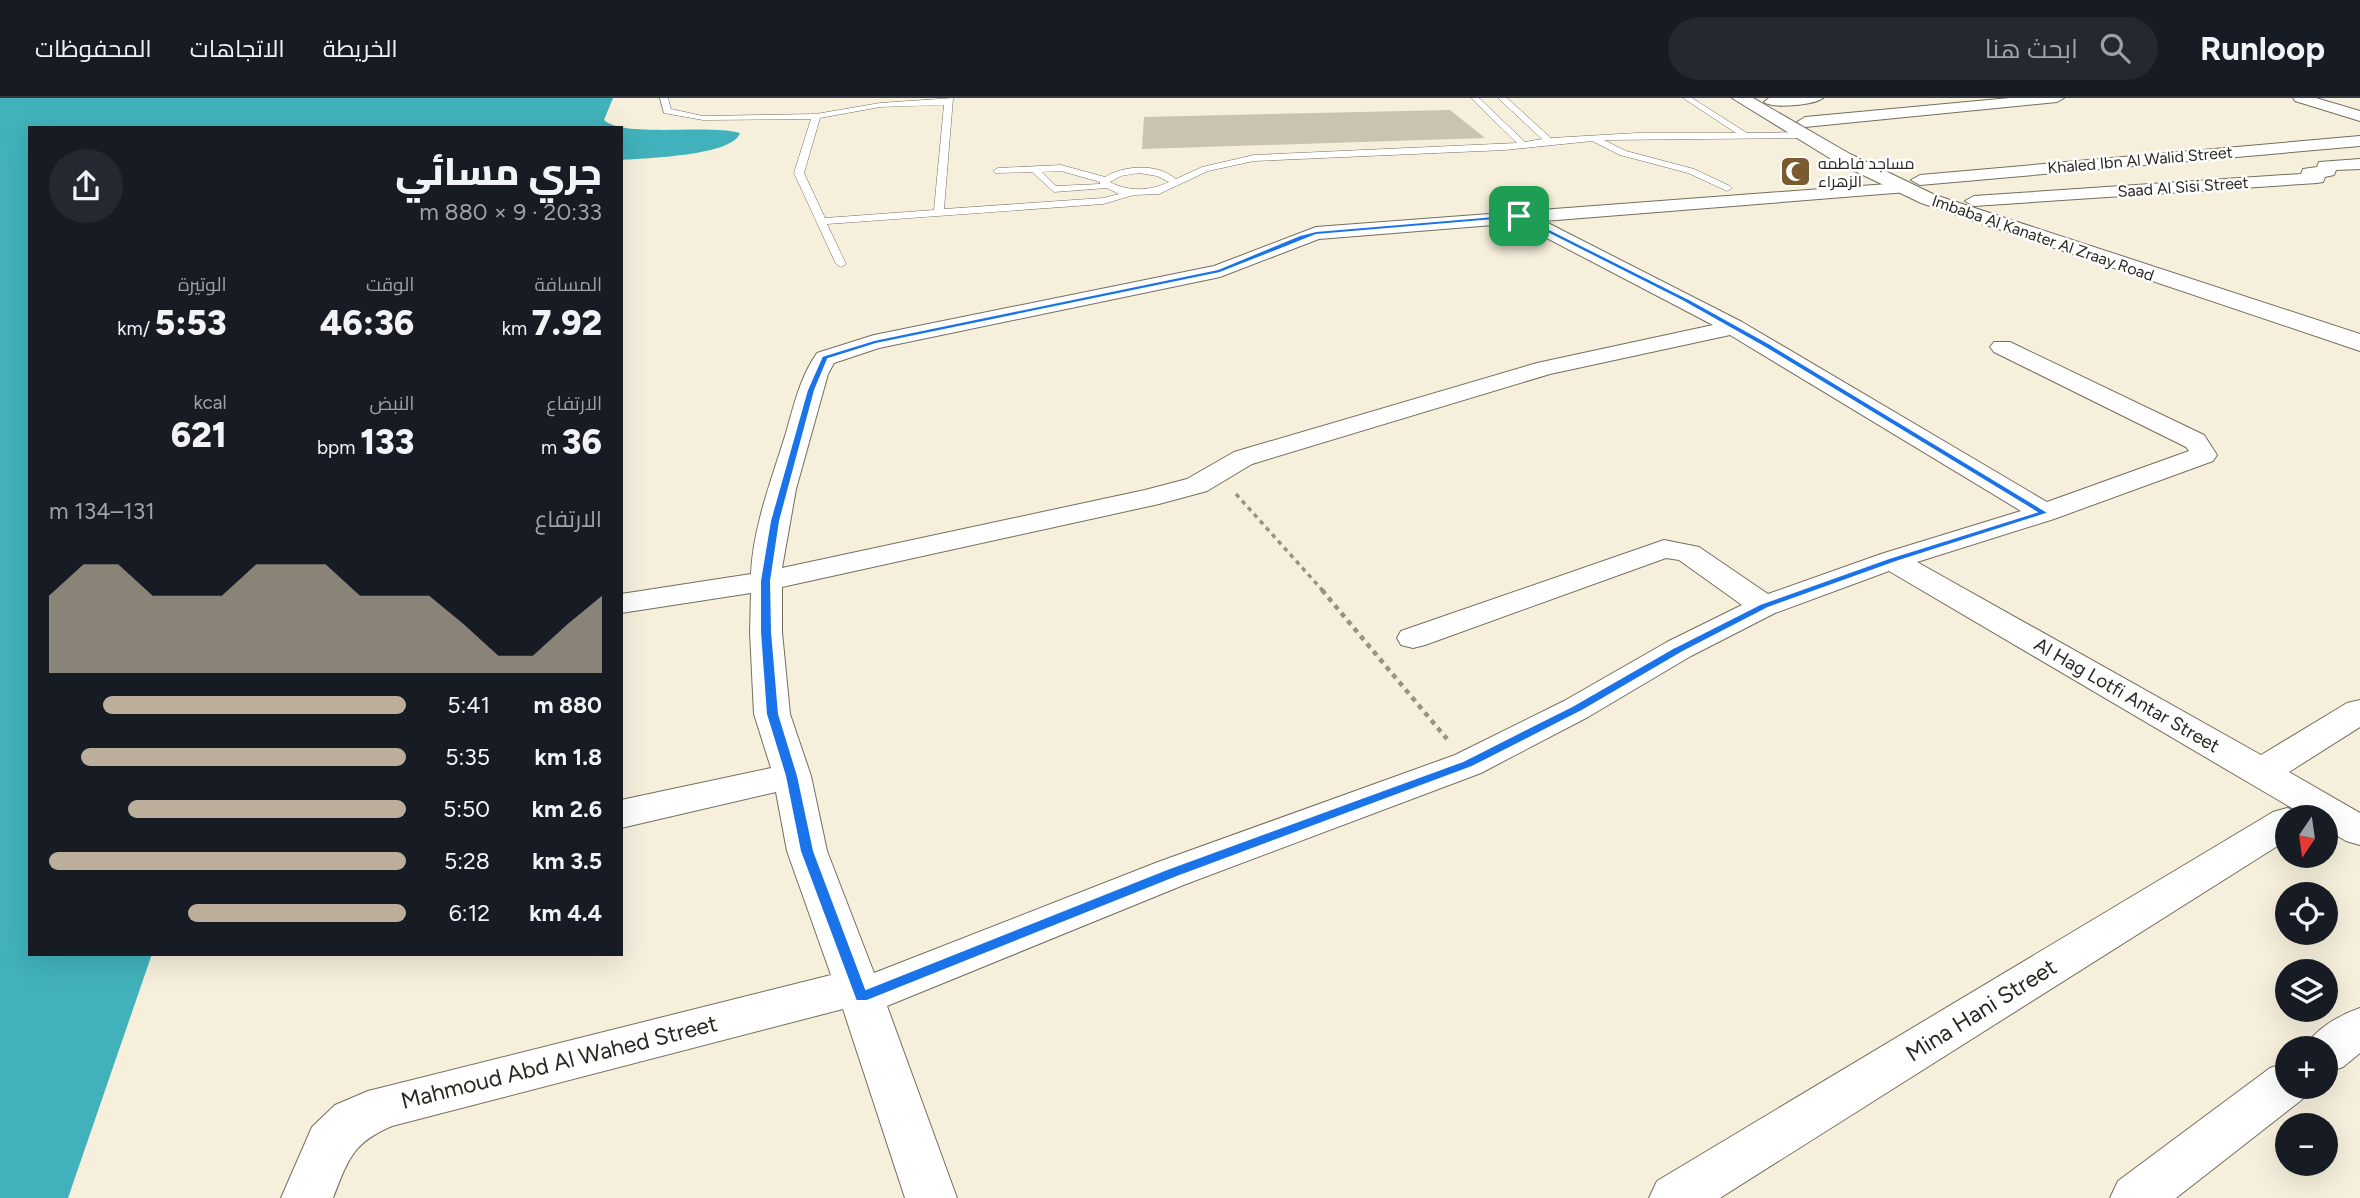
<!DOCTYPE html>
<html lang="ar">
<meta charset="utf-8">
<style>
body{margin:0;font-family:Figtree,Cairo,sans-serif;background:#242831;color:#f1f3f6;direction:rtl;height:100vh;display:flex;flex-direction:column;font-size:26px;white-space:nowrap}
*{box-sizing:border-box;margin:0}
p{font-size:23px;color:#9ea1a6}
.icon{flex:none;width:38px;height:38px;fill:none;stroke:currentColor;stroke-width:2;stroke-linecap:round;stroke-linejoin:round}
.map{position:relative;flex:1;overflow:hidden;direction:ltr}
.sheet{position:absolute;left:28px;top:28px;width:595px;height:830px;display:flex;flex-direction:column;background:#171b24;border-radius:0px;box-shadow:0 7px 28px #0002;direction:rtl}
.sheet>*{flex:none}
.needle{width:46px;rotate:193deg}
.fabs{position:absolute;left:2275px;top:707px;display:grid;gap:14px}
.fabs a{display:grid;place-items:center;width:63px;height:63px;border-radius:50%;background:#171b24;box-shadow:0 7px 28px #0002;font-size:35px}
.pin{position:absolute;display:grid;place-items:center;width:60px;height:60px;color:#fff;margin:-30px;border-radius:14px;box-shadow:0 4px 10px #0006}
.round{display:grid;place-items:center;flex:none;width:74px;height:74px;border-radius:37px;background:#242831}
.overview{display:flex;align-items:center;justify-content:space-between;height:119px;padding:0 21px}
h1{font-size:38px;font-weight:800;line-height:52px}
.metrics{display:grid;grid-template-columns:repeat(3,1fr);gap:10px;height:119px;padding:7px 21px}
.metrics div{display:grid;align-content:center}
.metrics b{font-size:35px;font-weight:800}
.metrics small{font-size:19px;font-weight:400}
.metrics p{font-size:19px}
.chart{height:196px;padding:14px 21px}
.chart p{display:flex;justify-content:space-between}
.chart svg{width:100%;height:126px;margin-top:7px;fill:#bbaf9c;opacity:.7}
ul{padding:0 21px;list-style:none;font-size:23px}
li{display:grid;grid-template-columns:112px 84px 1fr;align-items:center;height:52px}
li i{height:18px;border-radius:9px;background:#bbaf9c}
header{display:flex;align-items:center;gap:42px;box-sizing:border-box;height:98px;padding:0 35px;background:#171b24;border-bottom:2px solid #363941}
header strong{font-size:33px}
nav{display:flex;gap:38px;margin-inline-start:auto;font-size:24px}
.search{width:490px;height:63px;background:#242831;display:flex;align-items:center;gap:18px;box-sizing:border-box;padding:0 24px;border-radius:38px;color:#9ea1a6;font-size:26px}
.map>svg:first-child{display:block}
.water{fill:#41b2bb}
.building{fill:#cac3b1}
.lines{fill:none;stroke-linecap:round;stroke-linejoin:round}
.lane-casing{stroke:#746e5d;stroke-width:1}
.street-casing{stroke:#746e5d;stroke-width:2}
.primary-casing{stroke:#746e5d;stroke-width:2}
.path-far1{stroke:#979285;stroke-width:3.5;stroke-dasharray:4.5 4.5;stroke-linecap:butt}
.path{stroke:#979285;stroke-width:4.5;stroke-dasharray:5 5;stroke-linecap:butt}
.lane{fill:#fff;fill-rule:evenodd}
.street{fill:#fff;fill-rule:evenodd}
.primary{fill:#fff;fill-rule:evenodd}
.route{fill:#1a73e8;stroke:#fff;stroke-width:2;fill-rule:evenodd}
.labels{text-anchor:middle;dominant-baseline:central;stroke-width:5;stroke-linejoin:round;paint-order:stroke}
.far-street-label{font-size:16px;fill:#2b2821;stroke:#fff}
.far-poi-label{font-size:16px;fill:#2b2821;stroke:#fff;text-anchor:start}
.street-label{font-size:19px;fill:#2b2821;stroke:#fff}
.near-street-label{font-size:23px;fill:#2b2821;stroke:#fff}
</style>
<header>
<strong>Runloop</strong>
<div class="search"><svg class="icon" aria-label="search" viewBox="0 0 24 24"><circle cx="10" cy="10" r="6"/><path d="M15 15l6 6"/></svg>ابحث هنا</div>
<nav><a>الخريطة</a><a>الاتجاهات</a><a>المحفوظات</a></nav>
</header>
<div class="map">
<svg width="2360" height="1100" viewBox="0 0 2360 1100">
<rect width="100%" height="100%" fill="#f6efdc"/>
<path class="water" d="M 0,0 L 613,0 L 604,22 C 624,40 707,26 740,35 C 733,58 645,60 621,62 L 621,30 L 30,30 L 30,856 L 152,856 L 68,1100 L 0,1100 Z"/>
<polygon class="building" points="1450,12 1485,40 1142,51 1144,19"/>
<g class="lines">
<defs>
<path id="lane" d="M 660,0 L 668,0 L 671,11 L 703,18 L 816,16 L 880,5 L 953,0 L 944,111 L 1103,100 L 1119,96 L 1107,90 L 1054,94 L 1032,74 L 995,75 L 993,73 L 998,70 L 1061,67 L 1105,79 C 1125,67 1157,65 1176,81 L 1202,69 L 1254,57 L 1517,45 L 1471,0 L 1479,0 L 1525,44 L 1542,41 L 1498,0 L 1507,0 L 1551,40 L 1637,35 L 1736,35 L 1683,0 L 1692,0 L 1747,35 L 1803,34 L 1807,37 L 1803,40 L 1604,42 L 1626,53 L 1694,71 L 1730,88 L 1732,90 L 1727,93 L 1688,75 L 1620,57 L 1592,43 L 1505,52 L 1254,63 L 1208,73 L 1159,96 L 1134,97 L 1103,106 L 827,126 L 846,166 L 841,169 L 836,166 L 794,75 L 811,21 L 703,22 L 664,15 ZM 944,7 L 934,112 L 825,120 L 804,75 L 820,20 L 880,9 ZM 1061,73 L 1100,84 L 1100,86 L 1056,88 L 1042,74 ZM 1139,75 L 1157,78 L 1169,84 C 1150,93 1129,94 1110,84 L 1121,78 Z"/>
<g id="street">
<path d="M 1823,0 C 1815,7 1772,11 1764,4 L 1769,0 Z"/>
<polygon points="2010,0 2064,0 2057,4 1805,29 1797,24 1805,19"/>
<polygon points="2293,0 2316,0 2360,13 2360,23 2295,3"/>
<polygon points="2360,38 2360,48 1920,87 1911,82 1920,77"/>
<polygon points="2360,61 2360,71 2336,72 2334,77 2325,79 2323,84 2317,85 1974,108 1965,103 1974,98 2301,76 2303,71 2317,69 2319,64"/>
<path d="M 1901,85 L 1910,90 L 1907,94 L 1544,123 L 1742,224 L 2047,404 L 2189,353 L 2186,349 L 1994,254 L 1990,249 L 1994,244 L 2010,244 L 2204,337 L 2217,357 L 2213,363 L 2054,421 L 1917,464 L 2261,657 L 2347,605 L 2360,602 L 2360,629 L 2289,674 L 2360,715 L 2360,747 L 2346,743 L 2326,731 L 2326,719 L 2307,719 L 2302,716 L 2304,719 L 2287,719 L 2287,742 L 1720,1100 L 1649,1100 L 1657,1083 L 2273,714 L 2287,710 L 2297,713 L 1889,473 L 1775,515 L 1691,558 L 1588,619 L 1481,675 L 1186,786 L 887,908 L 957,1100 L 905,1100 L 843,911 L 392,1028 C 352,1045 348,1062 333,1100 L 281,1100 L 312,1029 L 335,1007 L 368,993 L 831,877 L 787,753 L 776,694 L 621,730 L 621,702 L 771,670 L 754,616 L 750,534 L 751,495 L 621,515 L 621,496 L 751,476 C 753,429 772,380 786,335 C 794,307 800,279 817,255 L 874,237 L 1214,168 L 1316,129 ZM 1518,125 L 1713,227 L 1537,265 L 1234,354 L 1187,381 L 1145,392 L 782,470 L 796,391 L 828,276 L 834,265 L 879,250 L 1220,179 L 1319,141 ZM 1730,237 L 2021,413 L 1881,456 L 1768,496 L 1699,449 L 1664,442 L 1401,533 L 1397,540 L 1401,547 L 1413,550 L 1425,547 L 1666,460 L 1679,462 L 1742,507 L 1667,544 L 1564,603 L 1455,657 L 1158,764 L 874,875 L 827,753 L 811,678 L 790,616 L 782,534 L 782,489 L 1159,406 L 1207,393 L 1252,366 L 1550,276 Z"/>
<path d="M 2360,910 L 2360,955 L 2343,969 L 2326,975 L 2326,950 L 2305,950 C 2314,931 2340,917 2360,910 Z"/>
<polygon points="2287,964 2287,989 2309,989 2304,1000 2176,1100 2110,1100 2118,1083 2270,970"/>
</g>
<polygon id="primary" points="1732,0 1753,0 1850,56 1935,97 2360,236 2360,253 1921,105 1836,64"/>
</defs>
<use href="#lane" class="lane-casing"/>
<use href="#street" class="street-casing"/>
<use href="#primary" class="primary-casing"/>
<polyline class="path-far1" points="1236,396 1324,494"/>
<polyline class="path" points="1322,492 1447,641"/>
<use href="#lane" class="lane"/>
<use href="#street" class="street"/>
<use href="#primary" class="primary"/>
</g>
<path class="route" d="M 1519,116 L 1687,200 L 1770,246 L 2049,415 L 1896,464 L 1768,510 L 1683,554 L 1580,614 L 1472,669 L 1177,779 L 867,903 L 856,903 L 800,753 L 785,678 L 766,616 L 760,534 L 760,483 L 770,423 L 807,292 L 822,258 L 874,242 L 1218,171 L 1300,137 L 1316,133 ZM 1518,120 L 1682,203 L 1764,249 L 2036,414 L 1889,460 L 1760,506 L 1675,549 L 1572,608 L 1463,663 L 1167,771 L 866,891 L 814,753 L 798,678 L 779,616 L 772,534 L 771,483 L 780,423 L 815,292 L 828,261 L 876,246 L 1220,175 L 1316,137 Z"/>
<defs>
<symbol id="mosque-square" viewBox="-11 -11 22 22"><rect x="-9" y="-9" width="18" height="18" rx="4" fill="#795b2f" stroke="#fff"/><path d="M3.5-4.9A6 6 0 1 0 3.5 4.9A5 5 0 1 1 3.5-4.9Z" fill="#fff"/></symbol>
</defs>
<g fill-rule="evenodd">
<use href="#mosque-square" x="1778" y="56" width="35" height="35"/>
</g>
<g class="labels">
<g class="far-street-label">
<text transform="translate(2140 62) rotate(-5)">Khaled Ibn Al Walid Street</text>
<text transform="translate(2183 89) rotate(-4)">Saad Al Sisi Street</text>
<text transform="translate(2043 140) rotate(19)">Imbaba Al Kanater Al Zraay Road</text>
</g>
<g class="far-poi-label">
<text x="1818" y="65">مساجد فاطمه<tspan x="1818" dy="18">الزهراء</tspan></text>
</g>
<g class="street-label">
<text transform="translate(2127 597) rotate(30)">Al Hag Lotfi Antar Street</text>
</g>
<g class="near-street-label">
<text transform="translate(1981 912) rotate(-32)">Mina Hani Street</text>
<text transform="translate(559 964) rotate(-14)">Mahmoud Abd Al Wahed Street</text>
</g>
</g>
</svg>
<div class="fabs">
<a><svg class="needle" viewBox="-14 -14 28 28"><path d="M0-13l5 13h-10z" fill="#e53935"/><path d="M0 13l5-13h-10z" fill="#9ea1a6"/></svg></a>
<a><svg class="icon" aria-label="locate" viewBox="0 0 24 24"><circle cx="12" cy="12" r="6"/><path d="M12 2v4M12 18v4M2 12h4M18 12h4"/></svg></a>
<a><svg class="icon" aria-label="layers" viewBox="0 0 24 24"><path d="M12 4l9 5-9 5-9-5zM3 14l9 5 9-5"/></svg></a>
<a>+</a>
<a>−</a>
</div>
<div class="pin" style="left:1519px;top:118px;background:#1e9e55"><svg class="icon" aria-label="arrive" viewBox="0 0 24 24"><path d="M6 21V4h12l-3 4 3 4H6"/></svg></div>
<section class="sheet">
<div class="overview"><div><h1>جري مسائي</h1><p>20:33 · 9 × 880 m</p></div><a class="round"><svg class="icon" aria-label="share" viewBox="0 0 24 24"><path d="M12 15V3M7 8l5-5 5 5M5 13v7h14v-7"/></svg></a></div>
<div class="metrics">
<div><p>المسافة</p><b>7.92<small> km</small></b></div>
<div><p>الوقت</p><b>46:36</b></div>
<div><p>الوتيرة</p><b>5:53<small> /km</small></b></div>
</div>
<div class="metrics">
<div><p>الارتفاع</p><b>36<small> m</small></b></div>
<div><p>النبض</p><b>133<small> bpm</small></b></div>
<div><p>kcal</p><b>621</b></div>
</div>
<div class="chart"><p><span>الارتفاع</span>131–134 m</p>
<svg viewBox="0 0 160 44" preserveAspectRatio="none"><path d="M0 44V17L10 6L20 6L30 17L40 17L50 17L60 6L70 6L80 6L90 17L100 17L110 17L120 27L130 38L140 38L150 27L160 17V44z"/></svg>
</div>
<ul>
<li><b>880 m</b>5:41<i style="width:85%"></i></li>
<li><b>1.8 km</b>5:35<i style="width:91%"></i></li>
<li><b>2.6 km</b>5:50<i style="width:78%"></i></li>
<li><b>3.5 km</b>5:28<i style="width:100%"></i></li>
<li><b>4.4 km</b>6:12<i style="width:61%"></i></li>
</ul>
</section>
</div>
